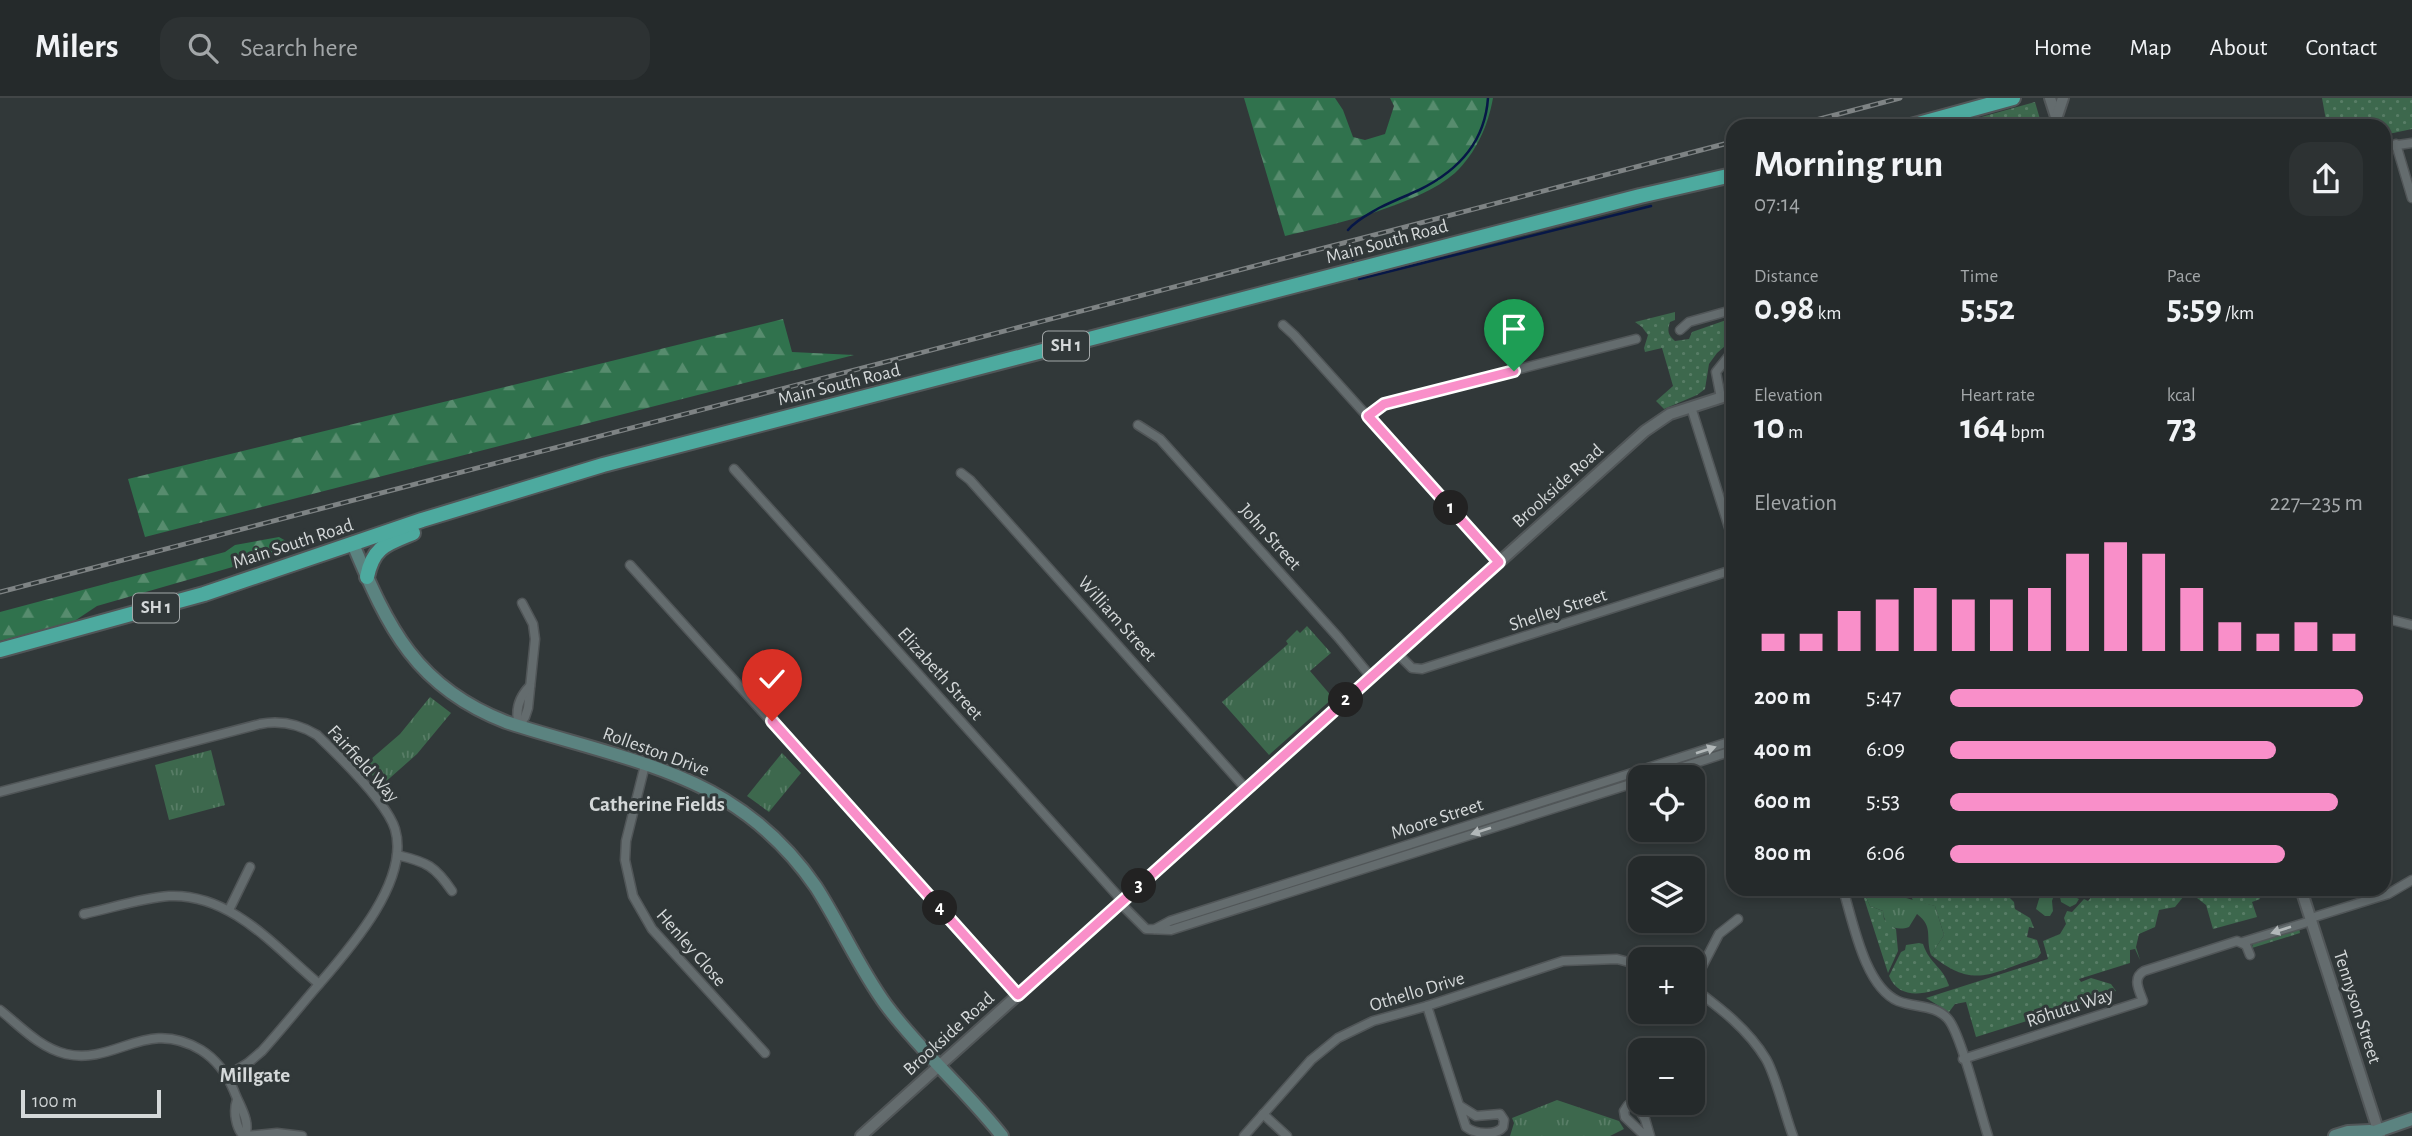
<!DOCTYPE html>
<meta charset="utf-8">
<style>
body{margin:0;font-family:"Alegreya Sans",sans-serif;background:#2d3233;color:#f1f3f6;height:100vh;display:flex;flex-direction:column;font-size:26px;white-space:nowrap}
*{box-sizing:border-box;margin:0}
p{font-size:23px;color:#a3a7a9}
.icon{flex:none;width:38px;height:38px;fill:none;stroke:currentColor;stroke-width:2;stroke-linecap:round;stroke-linejoin:round}
.map{position:relative;flex:1;overflow:hidden}
.panel{position:absolute;left:1726px;top:21px;width:665px;height:777px;display:flex;flex-direction:column;background:#252a2b;border-radius:21px;box-shadow:0 4px 10px #0003,0 0 0 2px #424647}
.panel>*{flex:none}
.buttons{position:absolute;left:1628px;top:667px;display:grid;gap:14px}
.buttons a{display:grid;place-items:center;width:77px;height:77px;border-radius:14px;background:#252a2b;box-shadow:0 4px 10px #0003,0 0 0 2px #424647;font-size:35px}
.scale{position:absolute;left:21px;bottom:18px;width:140px;box-sizing:border-box;padding-left:7px;border:4px solid #d4d8d9;border-top:0;font-size:19px;line-height:24px;white-space:nowrap;color:#d4d8d9;-webkit-text-stroke:5px #313839;paint-order:stroke}
.pin{position:absolute;display:grid;place-items:center;width:60px;height:60px;color:#fff;margin:-72px -30px;border-radius:50% 50% 50% 0;rotate:-45deg;box-shadow:0 0 7px #0007}
.pin .icon{rotate:45deg}
.km{position:absolute;width:35px;height:35px;margin:-18px;border-radius:50%;background:#222;color:#fff;font-size:19px;line-height:35px;text-align:center}
.round{display:grid;place-items:center;flex:none;width:74px;height:74px;border-radius:21px;background:#2d3233}
.headline{display:flex;align-items:center;justify-content:space-between;height:119px;padding:0 28px}
h1{font-size:38px;font-weight:600;line-height:52px}
.figures{display:grid;grid-template-columns:repeat(3,1fr);gap:10px;height:119px;padding:7px 28px}
.figures div{display:grid;align-content:center}
.figures b{font-size:35px;font-weight:600}
.figures small{font-size:19px;font-weight:400}
.figures p{font-size:19px}
.chart{height:196px;padding:14px 28px}
.chart p{display:flex;justify-content:space-between}
.chart svg{width:100%;height:126px;margin-top:7px;stroke:#f98fc9;stroke-width:6}
ul{padding:0 28px;list-style:none;font-size:23px}
li{display:grid;grid-template-columns:112px 84px 1fr;align-items:center;height:52px}
li i{height:18px;border-radius:9px;background:#f98fc9}
header{display:flex;align-items:center;gap:42px;box-sizing:border-box;height:98px;padding:0 35px;background:#252a2b;border-bottom:2px solid #424647}
header strong{font-size:33px}
nav{display:flex;gap:38px;margin-inline-start:auto;font-size:24px}
.search{width:490px;height:63px;background:#2d3233;display:flex;align-items:center;gap:18px;box-sizing:border-box;padding:0 24px;border-radius:21px;color:#a3a7a9;font-size:26px}
.map>svg:first-child{display:block}
.grass{fill:url(#grass-dots)}
.forest{fill:url(#forest-firs)}
.park{fill:url(#park-tufts)}
.pitch{fill:#3d684d}
.lines{fill:none;stroke-linecap:round;stroke-linejoin:round}
.stream{stroke:#071747;stroke-width:2.5}
.minor-casing{stroke:#515658;stroke-width:11}
.tertiary-casing{stroke:#515658;stroke-width:14}
.secondary-casing{stroke:#515658;stroke-width:16}
.trunk-casing{stroke:#515658;stroke-width:18}
.minor{stroke:#646c6e;stroke-width:8}
.tertiary{stroke:#646c6e;stroke-width:10}
.secondary{stroke:#5b8380;stroke-width:12}
.trunk{stroke:#4daa9f;stroke-width:14}
.rail-casing{stroke:#7e8384;stroke-width:5}
.rail{stroke:#313839;stroke-width:2.5;stroke-dasharray:8;stroke-linecap:butt}
.oneway{fill:#b2b8b9}
.route-casing{stroke:#fff;stroke-width:14}
.route{stroke:#f98fc9;stroke-width:9}
.labels{text-anchor:middle;dominant-baseline:central;stroke-width:6;stroke-linejoin:round;paint-order:stroke}
.shield{fill:#313839;stroke:#a3a8a9;stroke-width:2}
.shield-label{font-size:18px;font-weight:bold;fill:#d4d8d9}
.street-label{font-size:19px;fill:#d4d8d9;stroke:#313839}
.neighbourhood-label{font-size:21px;font-weight:bold;fill:#d4d8d9;stroke:#313839}
</style>
<header>
<strong>Milers</strong>
<div class="search"><svg class="icon" aria-label="search" viewBox="0 0 24 24"><circle cx="10" cy="10" r="6"/><path d="M15 15l6 6"/></svg>Search here</div>
<nav><a>Home</a><a>Map</a><a>About</a><a>Contact</a></nav>
</header>
<div class="map">
<svg width="2412" height="1038" viewBox="0 0 2412 1038">
<defs>
<pattern id="grass-dots" width="8" height="8" patternUnits="userSpaceOnUse" patternTransform="scale(1.75)"><rect width="8" height="8" fill="#3d684d"/><path d="M2 2h.1M6 6h.1" fill="none" stroke="#587d66" stroke-width="1.8" stroke-linecap="round"/></pattern>
<pattern id="forest-firs" width="22" height="20" patternUnits="userSpaceOnUse" patternTransform="scale(1.75)"><rect width="22" height="20" fill="#30724d"/><path d="M5 1l3.5 6h-7zM16 11l3.5 6h-7z" fill="#578c6e"/></pattern>
<pattern id="park-tufts" width="24" height="20" patternUnits="userSpaceOnUse" patternTransform="scale(1.75)"><rect width="24" height="20" fill="#3d684d"/><path d="M3 7l-1-3M5 7V3M7 7l1-3M15 17l-1-3M17 17v-4M19 17l1-3" fill="none" stroke="#587d66"/></pattern>
</defs>
<rect width="100%" height="100%" fill="#313839"/>
<g class="grass">
<polygon points="2322,0 2412,0 2412,31 2384,37 2384,28 2327,28"/>
<polygon points="2035,4 2042,28 1962,28 1967,23"/>
<path d="M 1675,214 L 1675,222 L 1670,224 C 1667,233 1668,237 1675,243 L 1689,241 L 1692,234 L 1732,220 L 1732,242 L 1717,255 L 1709,266 L 1705,291 L 1697,297 L 1664,311 L 1656,303 L 1673,288 L 1662,250 L 1645,254 L 1644,250 L 1648,237 L 1642,229 L 1635,224 Z"/>
<polygon points="1861,791 1867,791 1865,797 1870,808 1883,813 1884,821 1896,831 1898,853 1888,875"/>
<path d="M 1909,791 L 2006,791 L 2007,797 L 2014,804 L 2015,811 L 2030,820 L 2034,830 L 2029,829 L 2027,839 L 2037,842 L 2041,855 L 2037,860 C 1989,875 1975,892 1931,857 L 1944,837 L 1935,808 L 1913,803 Z"/>
<polygon points="2098,791 2257,791 2260,801 2252,804 2257,819 2213,831 2206,807 2188,793 2175,809 2159,812 2155,829 2139,836 2136,849 2140,862 2135,851 2130,852 2130,865 2079,881 2081,884 2091,880 2111,886 2116,893 2087,902 2087,904 1976,939 1966,904 1955,906 1949,914 1926,900 2048,861 2043,843 2060,836 2066,826 2064,820 2067,813 2072,814 2084,801 2088,803"/>
<polygon points="2299,829 2300,835 2252,850 2253,844"/>
<path d="M 1919,845 L 1923,846 C 1930,867 1943,868 1949,888 C 1928,895 1900,904 1889,878 L 1901,854 L 1905,852 L 1906,847 Z"/>
</g>
<g class="forest">
<path d="M 1244,0 L 1335,0 L 1343,12 L 1353,39 L 1365,42 L 1385,36 L 1394,8 L 1390,0 L 1493,0 C 1488,28 1476,55 1455,75 C 1419,107 1332,127 1285,138 Z"/>
<polygon points="783,221 792,254 854,257 145,439 128,381"/>
<polygon points="279,439 293,447 250,464 97,508 73,524 0,543 0,514 225,454 235,447"/>
</g>
<g class="park">
<polygon points="1307,528 1331,555 1310,573 1333,600 1269,657 1222,604 1288,546 1286,543 1297,532 1300,535"/>
<polygon points="430,599 451,615 417,656 382,687 363,668 400,636"/>
<polygon points="211,652 225,707 169,722 155,667"/>
<polygon points="782,655 801,675 769,714 747,698"/>
<path d="M 1867,791 L 1897,791 L 1899,798 L 1935,808 L 1944,837 L 1931,857 C 1925,838 1934,829 1917,816 L 1909,829 C 1896,834 1883,827 1883,813 L 1870,808 L 1865,797 Z"/>
<polygon points="1557,1002 1619,1023 1624,1031 1610,1038 1510,1038 1514,1025 1512,1020"/>
</g>
<g class="pitch">
<polygon points="2042,791 2056,791 2052,803 2053,813 2050,818 2045,818 2036,811"/>
<polygon points="2062,793 2079,801 2076,806 2070,809 2061,804 2060,799"/>
</g>
<g class="lines">
<g class="stream">
<path d="M 1348,132 C 1356,122 1369,116 1379,110 C 1393,103 1406,98 1419,92 C 1458,73 1485,44 1488,0"/>
<polyline points="1351,149 1353,162"/>
<polyline points="1359,181 1651,108"/>
</g>
<defs>
<g id="minor">
<polyline points="2396,46 2412,100"/>
<polyline points="2384,49 2412,45"/>
<polyline points="1283,227 1294,237 1499,464"/>
<polyline points="1680,232 1689,224 1732,212"/>
<polyline points="1721,300 1716,274 1732,254"/>
<polyline points="1691,309 1732,439"/>
<polyline points="1368,318 1384,306 1636,241"/>
<polyline points="1138,327 1160,341 1338,539 1371,579"/>
<polyline points="734,371 1117,797 1126,811 1146,831 1171,832 1640,683"/>
<polyline points="961,375 970,382 1247,692"/>
<polyline points="630,467 1018,897"/>
<polyline points="2384,520 2412,527"/>
<polyline points="1398,556 1412,570 1422,571 1732,472"/>
<polyline points="519,628 525,619 528,610 535,541 533,526 522,505"/>
<path d="M 519,628 C 515,613 519,599 530,588"/>
<polyline points="645,667 626,743 625,762 633,798 652,831 765,955"/>
<polyline points="1652,679 1732,653"/>
<path d="M 0,694 L 260,626 C 281,622 299,626 317,637 C 338,657 387,705 395,731 C 411,784 346,855 314,892 C 297,912 280,933 262,953 L 248,965 L 227,978"/>
<path d="M 397,757 C 427,764 435,768 452,793"/>
<path d="M 1843,791 C 1853,824 1865,889 1898,903 C 1915,910 1935,906 1948,921 C 1961,936 1980,1014 1988,1038"/>
<polyline points="229,812 250,769"/>
<path d="M 84,816 C 112,810 141,800 169,798 C 231,795 275,849 319,886"/>
<polyline points="2311,820 2388,796 2412,782"/>
<polyline points="1155,831 1170,823 1732,643"/>
<polyline points="2243,844 2311,823"/>
<polyline points="1692,888 1719,836 1738,821"/>
<path d="M 1692,889 C 1720,910 1748,931 1766,961 C 1776,978 1785,1017 1793,1038"/>
<path d="M 1427,908 L 1466,1029 C 1475,1036 1496,1038 1503,1029 L 1504,1022 L 1500,1016 L 1476,1018 L 1460,1008"/>
<path d="M 0,912 C 20,928 40,950 66,956 C 116,967 146,919 201,952 C 217,962 227,976 234,993 C 239,1007 251,1023 245,1038"/>
<path d="M 1963,961 L 2143,903 C 2139,892 2132,880 2144,873 L 2237,843 L 2246,847 L 2250,857"/>
<path d="M 237,1002 C 233,1013 236,1031 244,1038"/>
<polyline points="1263,1016 1287,1038"/>
<polyline points="246,1038 277,1035 302,1038"/>
<polyline points="1244,1038 1311,962 1338,940 1373,923 1427,908 1563,863 1617,861 1640,867"/>
<polyline points="1645,1038 1625,1019 1624,1013 1628,1007 1638,1010 1645,1021 1650,1038"/>
</g>
<g id="tertiary">
<polyline points="2050,0 2059,28"/>
<polyline points="2056,21 2063,0"/>
<polyline points="2301,791 2380,1038"/>
<polyline points="861,1038 1645,333 1670,316 1732,296"/>
</g>
<g id="secondary">
<path d="M 353,446 C 388,530 416,589 506,624 C 575,647 664,664 725,702 C 761,724 792,754 816,789 C 841,828 859,870 886,907 C 921,954 966,992 1002,1038"/>
<polyline points="2335,1038 2348,1034 2370,1033"/>
<polyline points="2363,1038 2412,1021"/>
</g>
<g id="trunk">
<polyline points="1911,28 2013,0"/>
<path d="M 367,479 C 373,449 386,446 413,435"/>
<polyline points="0,552 204,496 422,422 603,367 1640,98 1732,77"/>
</g>
</defs>
<use href="#minor" class="minor-casing"/>
<use href="#tertiary" class="tertiary-casing"/>
<use href="#secondary" class="secondary-casing"/>
<use href="#trunk" class="trunk-casing"/>
<use href="#minor" class="minor"/>
<use href="#tertiary" class="tertiary"/>
<use href="#secondary" class="secondary"/>
<use href="#trunk" class="trunk"/>
<defs>
<g id="rail">
<polyline points="1793,28 1900,0"/>
<polyline points="0,494 1732,44"/>
</g>
</defs>
<use href="#rail" class="rail-casing"/>
<use href="#rail" class="rail"/>
</g>
<defs><path id="oneway-solid" d="M-6-.8H1V-3.2L6.5 0L1 3.2V.8H-6Z" transform="scale(1.75)"/></defs>
<g class="oneway">
<use href="#oneway-solid" transform="translate(1706 652) rotate(-18)"/>
<use href="#oneway-solid" transform="translate(1481 733) rotate(162)"/>
<use href="#oneway-solid" transform="translate(2281 832) rotate(162)"/>
</g>
<g class="lines">
<defs>
<polyline id="route" points="772,623 1018,897 1499,464 1368,318 1384,306 1514,273"/>
</defs>
<use href="#route" class="route-casing"/>
<use href="#route" class="route"/>
</g>
<g class="labels">
<g class="shield">
<rect x="1043" y="233.5" width="46" height="29" rx="5"/>
<rect x="133" y="495.5" width="46" height="29" rx="5"/>
</g>
<g class="shield-label">
<text x="1066" y="248">SH 1</text>
<text x="156" y="510">SH 1</text>
</g>
<g class="street-label">
<text transform="translate(1387 144) rotate(-15)">Main South Road</text>
<text transform="translate(839 287) rotate(-14)">Main South Road</text>
<text transform="translate(1558 388) rotate(-42)">Brookside Road</text>
<text transform="translate(1270 439) rotate(48)">John Street</text>
<text transform="translate(293 446) rotate(-18)">Main South Road</text>
<text transform="translate(1558 512) rotate(-18)">Shelley Street</text>
<text transform="translate(1117 521) rotate(48)">William Street</text>
<text transform="translate(940 576) rotate(48)">Elizabeth Street</text>
<text transform="translate(656 654) rotate(20)">Rolleston Drive</text>
<text transform="translate(363 666) rotate(48)">Fairfield Way</text>
<text transform="translate(1437 721) rotate(-18)">Moore Street</text>
<text transform="translate(691 850) rotate(49)">Henley Close</text>
<text transform="translate(1417 894) rotate(-17)">Othello Drive</text>
<text transform="translate(2357 909) rotate(72)">Tennyson Street</text>
<text transform="translate(2070 910) rotate(-18)">Rōhutu Way</text>
<text transform="translate(949 936) rotate(-42)">Brookside Road</text>
</g>
<g class="neighbourhood-label">
<text x="657" y="706">Catherine Fields</text>
<text x="255" y="977">Millgate</text>
</g>
</g>
</svg>
<div class="buttons">
<a><svg class="icon" aria-label="locate" viewBox="0 0 24 24"><circle cx="12" cy="12" r="6"/><path d="M12 2v4M12 18v4M2 12h4M18 12h4"/></svg></a>
<a><svg class="icon" aria-label="layers" viewBox="0 0 24 24"><path d="M12 4l9 5-9 5-9-5zM3 14l9 5 9-5"/></svg></a>
<a>+</a>
<a>−</a>
</div>
<div class="scale">100 m</div>
<div class="pin" style="left:1514px;top:273px;background:#1e9e55"><svg class="icon" aria-label="arrive" viewBox="0 0 24 24"><path d="M6 21V4h12l-3 4 3 4H6"/></svg></div>
<div class="pin" style="left:772px;top:623px;background:#d93025"><svg class="icon" aria-label="check" viewBox="0 0 24 24"><path d="M5 12l5 5 9-10"/></svg></div>
<b class="km" style="left:1451px;top:410px">1</b>
<b class="km" style="left:1346px;top:602px">2</b>
<b class="km" style="left:1139px;top:788px">3</b>
<b class="km" style="left:940px;top:810px">4</b>
<section class="panel">
<div class="headline"><div><h1>Morning run</h1><p>07:14</p></div><a class="round"><svg class="icon" aria-label="share" viewBox="0 0 24 24"><path d="M12 15V3M7 8l5-5 5 5M5 13v7h14v-7"/></svg></a></div>
<div class="figures">
<div><p>Distance</p><b>0.98<small> km</small></b></div>
<div><p>Time</p><b>5:52</b></div>
<div><p>Pace</p><b>5:59<small> /km</small></b></div>
</div>
<div class="figures">
<div><p>Elevation</p><b>10<small> m</small></b></div>
<div><p>Heart rate</p><b>164<small> bpm</small></b></div>
<div><p>kcal</p><b>73</b></div>
</div>
<div class="chart"><p><span>Elevation</span>227–235 m</p>
<svg viewBox="0 0 160 44" preserveAspectRatio="none"><path d="M5 44V38M15 44V38M25 44V30M35 44V26M45 44V22M55 44V26M65 44V26M75 44V22M85 44V10M95 44V6M105 44V10M115 44V22M125 44V34M135 44V38M145 44V34M155 44V38"/></svg>
</div>
<ul>
<li><b>200 m</b>5:47<i style="width:100%"></i></li>
<li><b>400 m</b>6:09<i style="width:79%"></i></li>
<li><b>600 m</b>5:53<i style="width:94%"></i></li>
<li><b>800 m</b>6:06<i style="width:81%"></i></li>
</ul>
</section>
</div>
